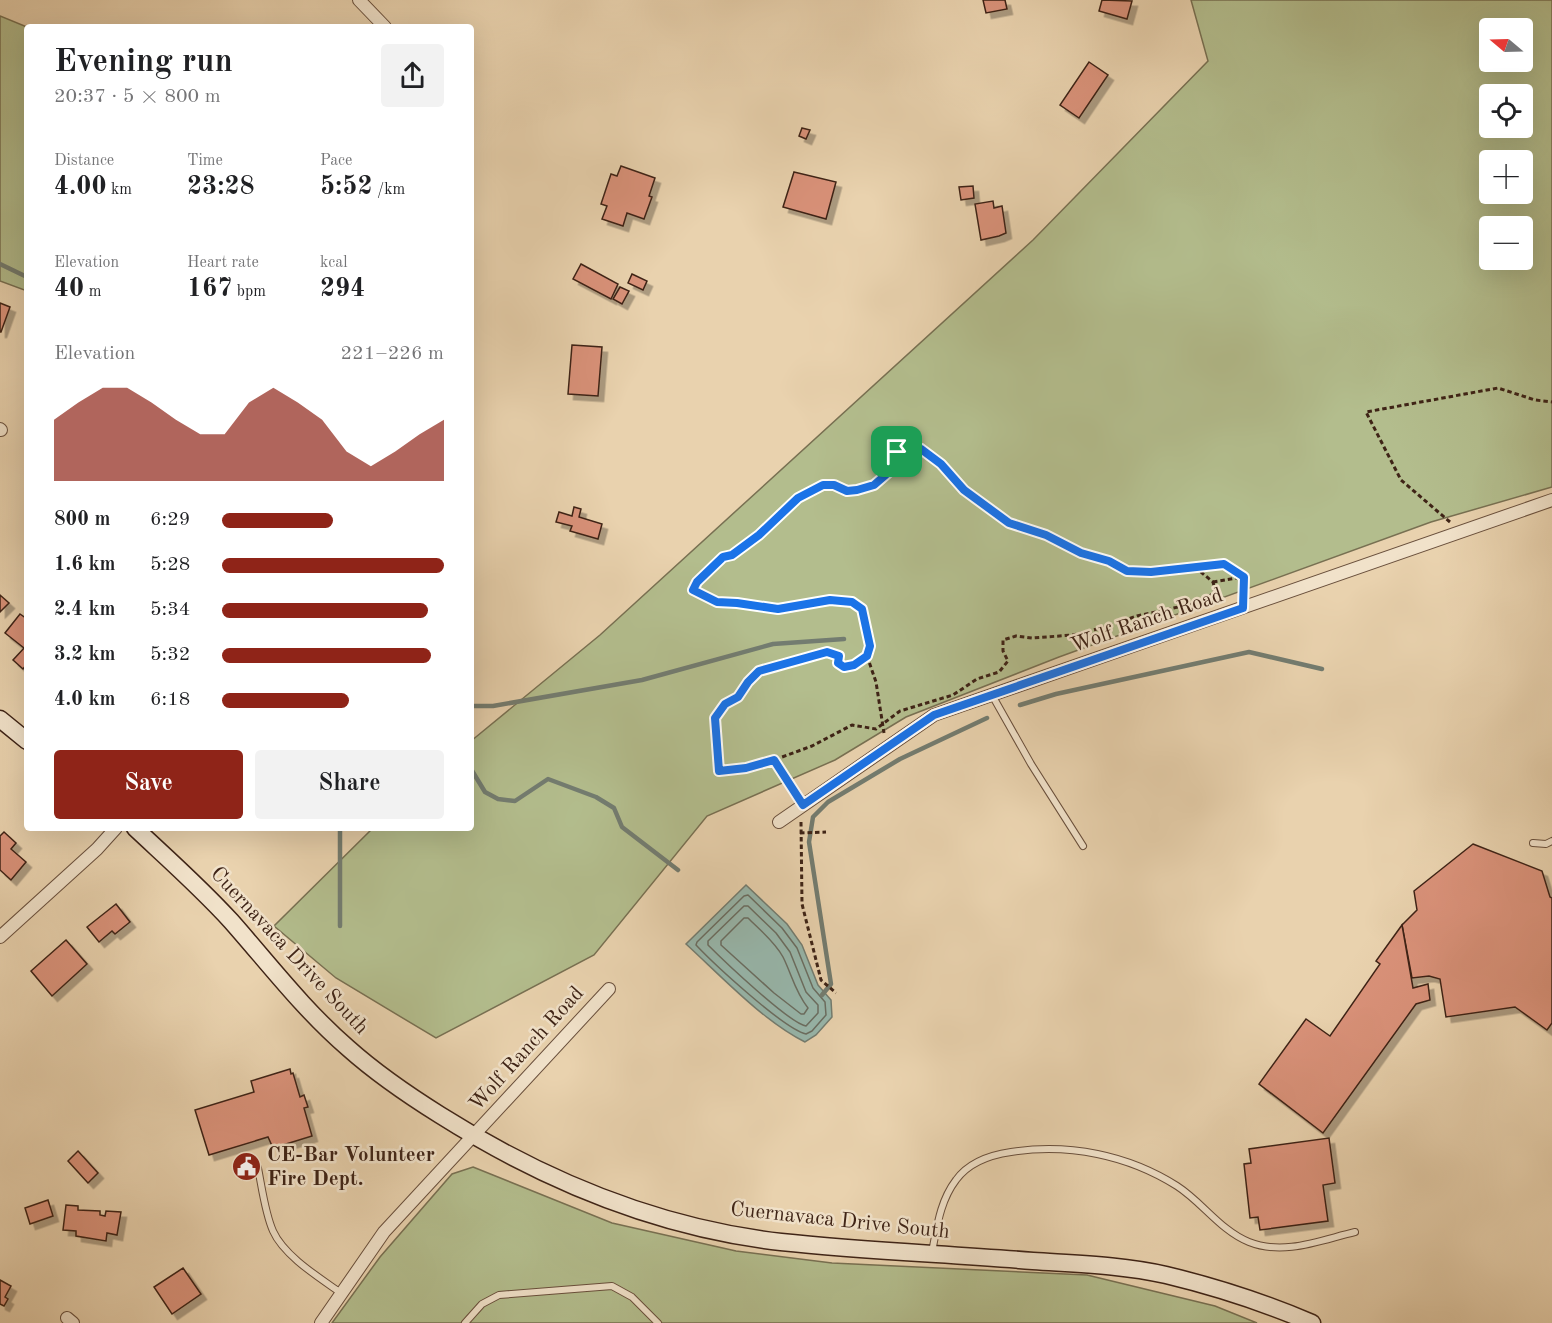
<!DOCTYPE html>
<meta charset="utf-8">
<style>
body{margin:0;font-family:"Old Standard TT",serif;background:#f2f2f2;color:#202124;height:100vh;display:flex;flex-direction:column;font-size:22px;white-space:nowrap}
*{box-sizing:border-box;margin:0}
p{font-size:20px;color:#757577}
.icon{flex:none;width:33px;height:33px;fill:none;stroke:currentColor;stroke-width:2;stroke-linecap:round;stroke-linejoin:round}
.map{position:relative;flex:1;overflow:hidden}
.drawer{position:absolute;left:24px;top:24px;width:450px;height:807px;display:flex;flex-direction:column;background:#fff;border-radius:6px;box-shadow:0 6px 24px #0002}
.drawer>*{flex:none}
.needle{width:39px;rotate:289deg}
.buttons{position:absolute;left:1479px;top:18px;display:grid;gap:12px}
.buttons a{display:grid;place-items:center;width:54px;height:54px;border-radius:6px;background:#fff;box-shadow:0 6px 24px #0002;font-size:30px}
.pin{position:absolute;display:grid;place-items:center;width:51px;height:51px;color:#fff;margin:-26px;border-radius:12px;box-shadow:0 3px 9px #0006}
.round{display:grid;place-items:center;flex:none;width:63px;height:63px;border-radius:6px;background:#f2f2f2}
.head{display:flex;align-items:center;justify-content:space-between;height:102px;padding:0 30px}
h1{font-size:33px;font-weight:800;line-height:45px}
.figures{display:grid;grid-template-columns:repeat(3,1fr);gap:9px;height:102px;padding:6px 30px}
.figures div{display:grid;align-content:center}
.figures b{font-size:26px;font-weight:800}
.figures small{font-size:16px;font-weight:400}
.figures p{font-size:16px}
.chart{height:168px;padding:12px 30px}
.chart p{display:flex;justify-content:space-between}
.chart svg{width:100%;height:108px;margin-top:6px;fill:#8f2418;opacity:.7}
.primary-button{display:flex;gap:12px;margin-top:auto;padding:12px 30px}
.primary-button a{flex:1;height:69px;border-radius:6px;background:#8f2418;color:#fff;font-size:24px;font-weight:800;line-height:69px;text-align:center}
.primary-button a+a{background:#f2f2f2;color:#202124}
ul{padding:0 30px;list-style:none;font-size:20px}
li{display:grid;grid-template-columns:96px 72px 1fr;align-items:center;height:45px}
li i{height:15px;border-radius:8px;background:#8f2418}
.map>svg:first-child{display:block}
.green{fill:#b3bd8d;stroke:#787052;stroke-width:1.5;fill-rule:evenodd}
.water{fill:#97b7ac;stroke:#737c70;stroke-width:1.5}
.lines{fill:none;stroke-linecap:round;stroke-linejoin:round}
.shore{stroke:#6a6d61;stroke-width:1.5}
.stream{stroke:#737c70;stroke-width:4.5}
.building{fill:#da927a;stroke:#3e2316;stroke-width:1.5;filter:url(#shadow)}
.lane-casing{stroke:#694f3c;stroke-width:8}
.street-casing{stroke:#694f3c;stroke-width:14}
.secondary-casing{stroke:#3e2316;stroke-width:19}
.path{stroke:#3e2316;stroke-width:3;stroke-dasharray:4.5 3;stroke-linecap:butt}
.lane{stroke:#f1e2ca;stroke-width:6}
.street{stroke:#f1e2ca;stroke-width:12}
.secondary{stroke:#f1e2ca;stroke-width:16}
.route-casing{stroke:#fff;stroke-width:12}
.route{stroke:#1a73e8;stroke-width:8}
.labels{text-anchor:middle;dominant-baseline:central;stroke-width:5;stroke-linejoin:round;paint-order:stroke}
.street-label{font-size:21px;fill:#3e2316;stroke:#f1e2ca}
.poi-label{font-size:21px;font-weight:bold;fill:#3e2316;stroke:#f1e2ca;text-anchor:start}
</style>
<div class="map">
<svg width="1552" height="1323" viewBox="0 0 1552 1323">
<defs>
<filter id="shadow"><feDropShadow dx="5.5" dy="5.5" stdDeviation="0" flood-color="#0004"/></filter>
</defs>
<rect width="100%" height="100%" fill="#e9d2ae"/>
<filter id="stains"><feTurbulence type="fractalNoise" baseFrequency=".00333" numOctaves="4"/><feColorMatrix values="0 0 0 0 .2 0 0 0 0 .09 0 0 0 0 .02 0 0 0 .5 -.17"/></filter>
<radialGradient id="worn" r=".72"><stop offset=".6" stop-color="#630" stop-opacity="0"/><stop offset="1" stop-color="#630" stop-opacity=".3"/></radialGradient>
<g class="green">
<path d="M 1191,0 L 1552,0 L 1552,487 L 1431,522 L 1059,657 L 906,717 L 835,760 L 707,816 L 594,955 L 436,1038 L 336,978 L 274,926 L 373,828 L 471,828 L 471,741 L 600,635 L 1033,240 L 1208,61 ZM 1490,28 L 1522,28 L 1522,62 L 1490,62 ZM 1490,94 L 1522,94 L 1522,128 L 1490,128 ZM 1522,160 L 1522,194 L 1490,194 L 1490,160 ZM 1490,226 L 1522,226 L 1522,260 L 1490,260 Z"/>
<polygon points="0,16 27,27 27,291 0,281"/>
<polygon points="473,1167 612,1223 736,1251 832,1263 1087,1275 1215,1306 1257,1323 332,1323 380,1257 452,1174"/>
</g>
<path class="water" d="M 746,885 L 787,924 L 802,945 L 818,985 L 831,1000 L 832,1017 L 816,1035 L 805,1042 C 763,1021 721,976 686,944 Z"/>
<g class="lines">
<g class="shore">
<path d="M 748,895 L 782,928 L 797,948 L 813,988 L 825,1002 L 826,1015 L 812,1031 L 806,1034 C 784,1029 714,964 696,945 L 697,942 L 744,896 Z"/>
<path d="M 744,906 L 748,906 L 776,933 L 790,952 L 806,992 L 818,1005 L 818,1013 L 806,1026 C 789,1023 723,960 708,945 L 708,941 Z"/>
<path d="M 744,918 L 748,918 C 760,930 775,942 783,957 C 792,975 795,992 808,1008 L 804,1014 L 801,1014 L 774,993 L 721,945 L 721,941 Z"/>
</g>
<g class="stream">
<polyline points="0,264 27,277"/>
<polyline points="1020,705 1056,694 1249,652 1322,669"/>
<polyline points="471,706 493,706 642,680 773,644 844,639"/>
<polyline points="471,769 485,792 498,799 515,801 548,779 596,797 614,808 622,827 678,870"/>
<polyline points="340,926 340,828"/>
<polyline points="822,995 831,984 809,842 813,817 828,802 900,759 987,718"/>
</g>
</g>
<g class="building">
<polygon points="983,0 1005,0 1007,9 986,13"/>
<polygon points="1102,0 1132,1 1127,19 1099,11"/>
<polygon points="1089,62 1108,75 1079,118 1060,105"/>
<polygon points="802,128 810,130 806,139 799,136"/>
<polygon points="621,166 655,178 649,196 652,197 644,219 627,213 623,226 602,219 607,206 601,204 611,174 617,176"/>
<polygon points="794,172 836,182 826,219 783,207"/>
<polygon points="973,186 974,198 961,200 959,187"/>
<polygon points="993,201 994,208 1002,206 1006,233 999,236 981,240 975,204"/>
<polygon points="581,264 618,284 611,299 573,279"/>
<polygon points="632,274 647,281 643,290 628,283"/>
<polygon points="620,287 629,291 622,304 613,299"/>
<polygon points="0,303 10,307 1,332 0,332"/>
<polygon points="572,345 602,347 598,396 568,394"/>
<polygon points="574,507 581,509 579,517 602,524 598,539 570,531 572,526 556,522 559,512 572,516"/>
<polygon points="0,595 9,603 0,612"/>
<polygon points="20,614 27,619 27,644 24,648 5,633"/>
<polygon points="25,647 27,649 27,664 23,669 13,660"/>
<polygon points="4,832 16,843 11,849 26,862 11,880 0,870 0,836"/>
<polygon points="1473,844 1542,871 1550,897 1552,898 1552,1023 1547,1030 1515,1007 1446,1017 1440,979 1429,976 1412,978 1402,925 1417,910 1414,891"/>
<polygon points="116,904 130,922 115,934 112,931 99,942 87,927"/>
<polygon points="1402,925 1413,988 1428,984 1430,1000 1416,1004 1323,1133 1259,1084 1306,1019 1330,1036 1380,964 1376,961"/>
<polygon points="66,940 87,964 52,996 31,971"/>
<polygon points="290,1069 291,1074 293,1073 300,1097 304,1095 308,1107 304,1108 312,1136 273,1148 268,1137 209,1155 195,1110 254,1092 251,1081"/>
<polygon points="1329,1138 1335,1183 1323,1185 1328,1221 1260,1230 1258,1217 1250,1218 1244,1164 1251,1163 1249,1149"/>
<polygon points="78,1151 98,1173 88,1183 68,1161"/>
<polygon points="48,1200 53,1216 30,1224 25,1208"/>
<polygon points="66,1205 78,1206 78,1210 100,1211 100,1215 105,1216 106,1211 121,1212 117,1235 107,1233 106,1241 76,1236 76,1231 63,1230"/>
<polygon points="183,1268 201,1294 172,1314 154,1287"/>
<polygon points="0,1280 11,1286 5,1297 8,1299 4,1306 0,1304"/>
</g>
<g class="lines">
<defs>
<g id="lane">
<polyline points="992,695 1031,764 1083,846"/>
<polyline points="1533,843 1546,844 1552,841"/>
<path d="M 258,1168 C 262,1188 265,1213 273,1231 C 284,1256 320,1278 341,1293"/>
<path d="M 932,1252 C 937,1227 940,1201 956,1180 C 969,1162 990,1155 1011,1152 C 1069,1143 1128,1155 1177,1186 C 1202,1202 1221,1231 1249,1242 C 1284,1256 1321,1240 1355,1232"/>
<polyline points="465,1323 482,1304 499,1295 612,1286 632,1297 658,1323"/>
</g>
<g id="street">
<polyline points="359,0 385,27"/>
<polyline points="0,429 1,430"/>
<polyline points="779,822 934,715 1552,500"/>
<polyline points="0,937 97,849 116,828"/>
<polyline points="67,1318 73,1323"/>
<polyline points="321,1323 384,1232 609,989"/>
</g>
<g id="secondary">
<polyline points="0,719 27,741"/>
<path d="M 135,828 C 167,858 201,888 231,921 C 269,964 304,1010 348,1048 C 376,1073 408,1095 440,1115 C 543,1180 658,1228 781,1242 C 865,1251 949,1254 1033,1261 C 1078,1264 1122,1265 1166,1275 C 1216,1287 1265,1303 1312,1323"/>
</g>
</defs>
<use href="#lane" class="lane-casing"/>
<use href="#street" class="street-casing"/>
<use href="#secondary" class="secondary-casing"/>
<g class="path">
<polygon points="910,445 921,449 941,464 964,490 1009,523 1046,535 1081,553 1109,562 1127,571 1151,572 1196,568 1213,582 1215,590 1206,601 1137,616 1105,627 1073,635 1032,638 1016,636 1003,640 1003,651 1008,661 999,672 977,679 953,695 900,711 876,729 852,725 812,746 774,760 746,768 719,771 715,718 725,704 738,697 748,682 759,671 827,652 839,656 838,663 844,667 854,665 867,656 870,646 862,609 852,602 830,600 778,609 737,603 717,602 693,590 697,582 723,557 732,555 759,535 798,499 823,485 834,485 847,491 857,490 874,485 889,472 898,452"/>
<polyline points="1450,522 1401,480 1366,412 1498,388 1535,400 1552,402"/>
<polyline points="1196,568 1224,564 1244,577 1243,595"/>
<polyline points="1213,582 1243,577"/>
<polyline points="867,656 876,682 884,733"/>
<polyline points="774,760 797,796"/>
<polyline points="801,822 802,904 821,980 836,993"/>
<polyline points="800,833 826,832"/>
</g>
<use href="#lane" class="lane"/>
<use href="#street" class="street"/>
<use href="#secondary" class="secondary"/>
</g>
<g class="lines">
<defs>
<polygon id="route" points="910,445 921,449 941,464 964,490 1009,523 1046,535 1081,553 1109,561 1127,571 1151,572 1224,564 1244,577 1243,608 934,715 803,805 774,760 746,768 719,771 715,718 725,704 738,697 748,682 759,671 827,652 839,656 838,663 844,667 854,665 867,656 870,646 862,609 852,602 830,600 778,609 737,603 717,602 693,590 697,582 723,557 732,555 759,535 798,498 823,485 834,485 847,491 857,490 874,485 889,472 897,452"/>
</defs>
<use href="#route" class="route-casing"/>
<use href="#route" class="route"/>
</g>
<defs>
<symbol id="civic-disc" viewBox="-11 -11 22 22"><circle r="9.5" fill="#8f2418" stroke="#f1e2ca"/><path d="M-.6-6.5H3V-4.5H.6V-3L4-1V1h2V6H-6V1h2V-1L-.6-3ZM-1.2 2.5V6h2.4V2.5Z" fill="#fff"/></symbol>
</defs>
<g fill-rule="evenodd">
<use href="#civic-disc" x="230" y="1150" width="33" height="33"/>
</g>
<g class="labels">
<g class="street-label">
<text transform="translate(1147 621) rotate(-19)">Wolf Ranch Road</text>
<text transform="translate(289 951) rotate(47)">Cuernavaca Drive South</text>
<text transform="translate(527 1049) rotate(-48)">Wolf Ranch Road</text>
<text transform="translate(840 1221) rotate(6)">Cuernavaca Drive South</text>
</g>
<g class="poi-label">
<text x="267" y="1155">CE-Bar Volunteer<tspan x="267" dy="24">Fire Dept.</tspan></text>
</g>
</g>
<rect width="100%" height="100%" filter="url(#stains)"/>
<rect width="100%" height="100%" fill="url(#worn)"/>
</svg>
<div class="buttons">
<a><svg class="needle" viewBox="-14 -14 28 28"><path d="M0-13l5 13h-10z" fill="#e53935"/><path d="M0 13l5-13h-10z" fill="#757577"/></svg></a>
<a><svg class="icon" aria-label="locate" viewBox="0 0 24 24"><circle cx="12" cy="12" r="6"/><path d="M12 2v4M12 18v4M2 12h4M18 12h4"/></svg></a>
<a>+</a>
<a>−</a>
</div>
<div class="pin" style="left:897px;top:452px;background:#1e9e55"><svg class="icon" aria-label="arrive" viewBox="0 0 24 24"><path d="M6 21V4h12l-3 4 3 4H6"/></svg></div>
<section class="drawer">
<div class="head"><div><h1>Evening run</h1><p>20:37 · 5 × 800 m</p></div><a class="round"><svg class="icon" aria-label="share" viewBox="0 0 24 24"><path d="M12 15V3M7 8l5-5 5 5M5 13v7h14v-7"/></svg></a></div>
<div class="figures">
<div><p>Distance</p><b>4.00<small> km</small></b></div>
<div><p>Time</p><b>23:28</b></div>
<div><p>Pace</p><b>5:52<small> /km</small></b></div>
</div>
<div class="figures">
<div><p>Elevation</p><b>40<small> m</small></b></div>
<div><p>Heart rate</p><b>167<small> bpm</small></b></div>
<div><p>kcal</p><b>294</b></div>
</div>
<div class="chart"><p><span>Elevation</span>221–226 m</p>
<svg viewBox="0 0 160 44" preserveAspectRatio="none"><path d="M0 44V19L10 12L20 6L30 6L40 12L50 19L60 25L70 25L80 12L90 6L100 12L110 19L120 32L130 38L140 32L150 25L160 19V44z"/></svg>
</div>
<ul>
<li><b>800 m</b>6:29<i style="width:50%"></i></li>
<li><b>1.6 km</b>5:28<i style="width:100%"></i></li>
<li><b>2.4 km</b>5:34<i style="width:93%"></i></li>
<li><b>3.2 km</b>5:32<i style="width:94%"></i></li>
<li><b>4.0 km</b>6:18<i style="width:57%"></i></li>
</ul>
<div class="primary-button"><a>Save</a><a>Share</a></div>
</section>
</div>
